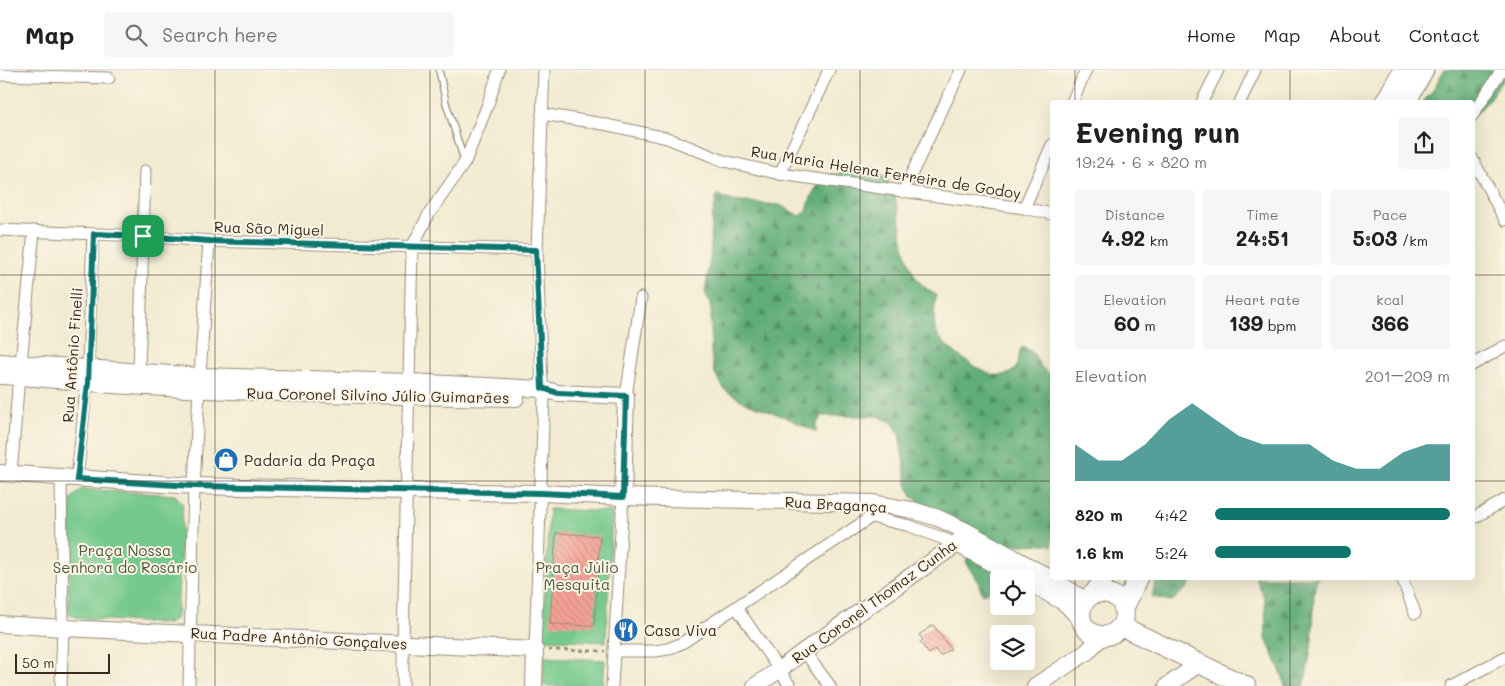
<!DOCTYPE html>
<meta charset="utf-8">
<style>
body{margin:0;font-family:Mali,sans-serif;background:#f6f6f6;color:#202124;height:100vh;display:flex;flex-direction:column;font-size:19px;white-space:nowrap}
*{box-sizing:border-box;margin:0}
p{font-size:16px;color:#757577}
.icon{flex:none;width:28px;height:28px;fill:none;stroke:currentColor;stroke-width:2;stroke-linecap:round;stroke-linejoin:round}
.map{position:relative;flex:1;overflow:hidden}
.drawer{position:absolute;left:1050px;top:30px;width:425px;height:480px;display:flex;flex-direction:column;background:#fff;border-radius:5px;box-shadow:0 5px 20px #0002}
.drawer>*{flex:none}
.tools{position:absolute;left:990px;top:500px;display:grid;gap:10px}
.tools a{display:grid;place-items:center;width:45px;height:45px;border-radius:5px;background:#fff;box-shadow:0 5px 20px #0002;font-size:25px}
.scale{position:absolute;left:15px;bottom:12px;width:95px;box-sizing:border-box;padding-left:5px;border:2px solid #3b2a1e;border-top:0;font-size:14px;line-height:18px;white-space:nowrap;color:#3b2a1e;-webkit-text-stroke:4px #fcf5e5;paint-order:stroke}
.pin{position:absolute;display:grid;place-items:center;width:42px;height:42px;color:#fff;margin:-21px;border-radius:10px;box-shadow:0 2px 8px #0006}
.round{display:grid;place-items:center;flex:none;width:52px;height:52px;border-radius:5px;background:#f6f6f6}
.summary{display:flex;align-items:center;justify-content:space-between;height:85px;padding:0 25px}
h1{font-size:28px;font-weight:800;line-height:38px}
.metrics{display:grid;grid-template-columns:repeat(3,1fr);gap:8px;height:85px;padding:5px 25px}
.metrics div{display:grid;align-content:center;border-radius:5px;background:#f6f6f6;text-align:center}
.metrics b{font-size:21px;font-weight:800}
.metrics small{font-size:14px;font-weight:400}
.metrics p{font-size:14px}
.chart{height:140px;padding:10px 25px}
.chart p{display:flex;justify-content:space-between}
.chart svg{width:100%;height:90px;margin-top:5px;fill:#0f766e;opacity:.7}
ul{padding:0 25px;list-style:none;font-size:16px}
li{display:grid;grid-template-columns:80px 60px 1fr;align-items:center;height:38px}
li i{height:12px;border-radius:6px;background:#0f766e}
header{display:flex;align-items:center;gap:30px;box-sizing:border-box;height:70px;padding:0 25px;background:#fff;border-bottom:1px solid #e0e0e0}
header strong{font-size:24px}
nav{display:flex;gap:28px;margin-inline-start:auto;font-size:18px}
.search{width:350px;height:45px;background:#f6f6f6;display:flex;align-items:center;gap:12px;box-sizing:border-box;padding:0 18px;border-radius:5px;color:#757577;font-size:19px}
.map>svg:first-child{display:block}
.forest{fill:url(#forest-firs);stroke:#4e6c4b}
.park{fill:#76c98c;stroke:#587a55}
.building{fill:url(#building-back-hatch)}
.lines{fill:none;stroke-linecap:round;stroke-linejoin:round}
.lane-casing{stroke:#968a78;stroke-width:8}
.street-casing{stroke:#968a78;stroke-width:13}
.secondary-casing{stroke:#968a78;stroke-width:18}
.primary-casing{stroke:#968a78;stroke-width:21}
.path{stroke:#968a78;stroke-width:2.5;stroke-dasharray:4 4;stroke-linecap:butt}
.lane{stroke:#fff;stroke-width:5.5}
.street{stroke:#fff;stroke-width:11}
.secondary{stroke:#fff;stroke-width:16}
.primary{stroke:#fff;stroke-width:19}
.route-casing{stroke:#fff;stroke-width:10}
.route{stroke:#0f766e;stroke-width:6}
.grid{fill:none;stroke:#3b2a1e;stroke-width:1;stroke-opacity:0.55}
.labels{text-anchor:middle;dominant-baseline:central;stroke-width:4;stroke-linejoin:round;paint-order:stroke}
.street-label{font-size:15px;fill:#3b2a1e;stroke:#fcf5e5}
.poi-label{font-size:15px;fill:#3b2a1e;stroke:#fcf5e5;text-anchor:start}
.park-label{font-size:15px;fill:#4d5a3f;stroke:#fcf5e5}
</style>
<header>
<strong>Map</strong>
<div class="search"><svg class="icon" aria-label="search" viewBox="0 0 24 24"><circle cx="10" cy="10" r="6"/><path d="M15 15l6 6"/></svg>Search here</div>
<nav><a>Home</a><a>Map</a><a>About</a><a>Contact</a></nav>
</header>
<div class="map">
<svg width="1505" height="616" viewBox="0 0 1505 616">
<defs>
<pattern id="forest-firs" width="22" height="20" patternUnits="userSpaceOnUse" patternTransform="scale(1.25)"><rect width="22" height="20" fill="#60ad78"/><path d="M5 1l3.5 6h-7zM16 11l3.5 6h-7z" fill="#508d62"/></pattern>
<pattern id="building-back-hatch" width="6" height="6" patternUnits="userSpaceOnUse" patternTransform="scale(1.25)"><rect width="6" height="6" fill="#f6a397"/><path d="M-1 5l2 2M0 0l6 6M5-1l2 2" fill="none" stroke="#c8857b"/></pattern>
</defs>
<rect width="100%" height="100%" fill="#fcf5e5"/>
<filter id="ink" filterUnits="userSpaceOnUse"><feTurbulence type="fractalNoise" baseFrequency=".02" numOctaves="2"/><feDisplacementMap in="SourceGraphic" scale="10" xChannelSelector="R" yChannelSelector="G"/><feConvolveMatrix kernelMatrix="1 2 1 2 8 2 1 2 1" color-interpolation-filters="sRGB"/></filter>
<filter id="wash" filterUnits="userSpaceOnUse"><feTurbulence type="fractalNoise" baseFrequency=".0096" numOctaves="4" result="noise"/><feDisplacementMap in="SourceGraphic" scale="20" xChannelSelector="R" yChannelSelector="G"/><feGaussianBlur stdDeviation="1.12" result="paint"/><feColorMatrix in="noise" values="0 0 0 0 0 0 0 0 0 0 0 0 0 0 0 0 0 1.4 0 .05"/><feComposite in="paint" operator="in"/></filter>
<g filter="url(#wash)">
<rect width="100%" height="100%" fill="#f2ebd2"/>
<g class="forest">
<polygon points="1444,0 1505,0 1505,7 1486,33 1473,47 1472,32 1423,32 1433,20"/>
<path d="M 874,97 C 879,102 887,107 890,114 C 903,142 899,176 914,204 C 918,213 928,220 936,225 C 935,238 932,252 937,264 C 944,277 979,302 994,305 C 999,306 1008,305 1013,301 C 1019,296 1019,286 1020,279 L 1025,277 L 1033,283 L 1042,298 L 1052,306 L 1052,476 L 1047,474 L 999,476 L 1026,509 L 999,509 L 999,519 L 982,524 L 978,512 L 966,492 L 974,467 L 973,461 L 912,427 L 907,414 L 899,364 L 893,353 L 878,346 L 821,346 L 816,356 L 816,362 L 785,347 L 744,332 L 725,320 L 714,302 L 711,283 L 711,238 L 705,223 L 710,188 L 712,148 L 717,124 L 732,131 L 780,135 L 800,146 L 805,142 L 813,123 L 825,105 L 865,100 Z"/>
<polygon points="1156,508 1192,508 1188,517 1172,531 1152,527"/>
<path d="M 1256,508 L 1318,508 C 1311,525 1315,540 1313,558 C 1312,577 1308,597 1304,616 L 1285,616 L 1283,607 L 1266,569 L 1265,530 Z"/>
</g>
<g class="park">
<polygon points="82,419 175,425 183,434 177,547 169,554 78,548 68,543 71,429"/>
<polygon points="549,439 612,442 606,572 543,569"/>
<polygon points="544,587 605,590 603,616 543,616"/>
</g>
<g id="blocks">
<g class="building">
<polygon points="556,463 600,466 594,556 550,554"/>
<polygon points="933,555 951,579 940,586 935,579 929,584 920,572 923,570 919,565"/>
</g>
</g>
</g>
<g filter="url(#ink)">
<use href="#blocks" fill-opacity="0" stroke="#968a78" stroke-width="1"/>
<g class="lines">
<defs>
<polyline id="lane" points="439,0 446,33 464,90"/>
<g id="street">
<polyline points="0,5 109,8"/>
<polyline points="1072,32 1086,0"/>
<polyline points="1202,32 1218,0"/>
<polyline points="1240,32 1255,0"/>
<polyline points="542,44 603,54 667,68 724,91 780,104 1024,138 1052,144"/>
<polyline points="1472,46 1499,4 1503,0"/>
<polyline points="1472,88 1505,150"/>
<polyline points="780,104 829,0"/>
<polyline points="903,122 961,0"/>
<polyline points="1024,138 1052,75"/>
<polyline points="0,160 143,166 209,171 537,180"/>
<polyline points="1472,295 1505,276"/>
<polyline points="139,302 145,101"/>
<polyline points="626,326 641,228"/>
<polyline points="11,404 19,306 21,293 34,161"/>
<polyline points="77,409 88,299 93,164"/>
<polyline points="871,447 910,456 957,474"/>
<polyline points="1472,449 1505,430"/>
<polyline points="1402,508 1415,543"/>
<polyline points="737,538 790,616"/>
<polyline points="535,580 544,326 542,319 537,180 544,0"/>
<polyline points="614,581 656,581 668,579 682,573 871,447 873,433"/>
<polyline points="804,581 830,616"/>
<polyline points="61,616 63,558 61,407"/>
<polyline points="189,616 194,416 199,320 209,171"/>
<polyline points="403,616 403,573 412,177 429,144 465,92 488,34 499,0"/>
<polyline points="612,616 623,427"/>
<polyline points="1451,616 1505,587"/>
</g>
<g id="secondary">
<polyline points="0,292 200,306 409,312 542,319 558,323 626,326 623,427"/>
<path d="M 0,306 C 49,308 98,315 148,317 C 270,324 393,326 516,328"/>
<polyline points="0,403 194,416 407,421 541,423 623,427 873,433 912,440 938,448 966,461 1057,512 1085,530"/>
<polyline points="957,474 1022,509"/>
<polyline points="1026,511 1065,533 1081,550"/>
<polyline points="0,554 63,558 535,580 534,616"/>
<polyline points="755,616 779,600 804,581 957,474 966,461"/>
<polyline points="1035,616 1087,582 1102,566"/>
<polyline points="1167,616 1200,593"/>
</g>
<g id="primary">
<polyline points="1385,32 1403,0"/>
<polyline points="1406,32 1424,0"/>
<path d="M 1093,524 C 1130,515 1135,562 1104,566 C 1098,566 1091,563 1087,559 C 1079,552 1079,539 1085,531 C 1087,528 1091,526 1094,523 C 1098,519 1101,513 1104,508"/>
<polyline points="1124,538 1138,508"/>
<polyline points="1121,556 1246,616"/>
</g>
</defs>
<use href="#lane" class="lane-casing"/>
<use href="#street" class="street-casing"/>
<use href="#secondary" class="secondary-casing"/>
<use href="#primary" class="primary-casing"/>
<polyline class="path" points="548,580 605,581"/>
<use href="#lane" class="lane"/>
<use href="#street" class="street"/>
<use href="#secondary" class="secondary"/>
<use href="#primary" class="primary"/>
</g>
</g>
<g class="lines" filter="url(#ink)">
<defs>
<polygon id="route" points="94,164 143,166 209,171 536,180 542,318 558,323 626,326 623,427 541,423 194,416 77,409 88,313"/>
</defs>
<use href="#route" class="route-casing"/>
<use href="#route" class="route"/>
</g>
<path class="grid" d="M 215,0 L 215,616M 430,0 L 430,616M 645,0 L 645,616M 860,0 L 860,616M 1075,0 L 1075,32M 1290,0 L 1290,32M 0,205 L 1052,205M 1472,205 L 1505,205M 0,411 L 1052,411M 1472,411 L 1505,411M 1075,508 L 1075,616M 1290,508 L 1290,616"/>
<defs>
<symbol id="shop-disc" viewBox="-11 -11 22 22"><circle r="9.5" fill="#1f6fb2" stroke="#fcf5e5"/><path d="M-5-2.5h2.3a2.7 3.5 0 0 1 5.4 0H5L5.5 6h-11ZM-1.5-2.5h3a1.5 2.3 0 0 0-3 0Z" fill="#fff"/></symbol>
<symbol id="restaurant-disc" viewBox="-11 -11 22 22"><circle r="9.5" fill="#1f6fb2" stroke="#fcf5e5"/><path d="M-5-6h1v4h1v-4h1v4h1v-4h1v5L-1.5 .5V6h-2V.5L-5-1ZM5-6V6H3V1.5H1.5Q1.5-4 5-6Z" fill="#fff"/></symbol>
</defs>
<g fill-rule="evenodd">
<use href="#shop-disc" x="212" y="376" width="28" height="28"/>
<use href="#restaurant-disc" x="612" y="546" width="28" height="28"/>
</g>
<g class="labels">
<g class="street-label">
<text transform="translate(886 102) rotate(9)">Rua Maria Helena Ferreira de Godoy</text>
<text transform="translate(269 158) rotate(2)">Rua São Miguel</text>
<text transform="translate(72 285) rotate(-86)">Rua Antônio Finelli</text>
<text transform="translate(378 325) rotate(1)">Rua Coronel Silvino Júlio Guimarães</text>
<text transform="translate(836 434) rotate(3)">Rua Bragança</text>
<text transform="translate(874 531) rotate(-36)">Rua Coronel Thomaz Cunha</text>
<text transform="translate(299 568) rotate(3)">Rua Padre Antônio Gonçalves</text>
</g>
<g class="poi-label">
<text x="244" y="390">Padaria da Praça</text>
<text x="644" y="560">Casa Viva</text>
</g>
<g class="park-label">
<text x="125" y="480">Praça Nossa<tspan x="125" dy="17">Senhora do Rosário</tspan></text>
<text x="577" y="497">Praça Júlio<tspan x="577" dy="17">Mesquita</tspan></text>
</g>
</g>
</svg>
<div class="tools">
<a><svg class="icon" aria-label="locate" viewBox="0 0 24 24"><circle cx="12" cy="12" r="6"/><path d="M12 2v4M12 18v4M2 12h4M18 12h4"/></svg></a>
<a><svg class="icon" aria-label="layers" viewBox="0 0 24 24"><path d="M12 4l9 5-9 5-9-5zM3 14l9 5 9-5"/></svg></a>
</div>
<div class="scale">50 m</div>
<div class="pin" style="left:143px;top:166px;background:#1e9e55"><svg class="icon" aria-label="arrive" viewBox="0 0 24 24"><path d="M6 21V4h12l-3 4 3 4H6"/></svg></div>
<section class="drawer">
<div class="summary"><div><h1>Evening run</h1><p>19:24 · 6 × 820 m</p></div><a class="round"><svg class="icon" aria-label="share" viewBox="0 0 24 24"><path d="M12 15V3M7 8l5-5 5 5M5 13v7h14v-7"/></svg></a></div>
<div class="metrics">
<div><p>Distance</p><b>4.92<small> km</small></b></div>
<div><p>Time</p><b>24:51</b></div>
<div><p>Pace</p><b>5:03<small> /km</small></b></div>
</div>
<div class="metrics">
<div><p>Elevation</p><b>60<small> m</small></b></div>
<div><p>Heart rate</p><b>139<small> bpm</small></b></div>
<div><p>kcal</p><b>366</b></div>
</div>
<div class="chart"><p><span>Elevation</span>201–209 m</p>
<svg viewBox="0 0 160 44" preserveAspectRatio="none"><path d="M0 44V26L10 34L20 34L30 26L40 14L50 6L60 14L70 22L80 26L90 26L100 26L110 34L120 38L130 38L140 30L150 26L160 26V44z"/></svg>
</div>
<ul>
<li><b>820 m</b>4:42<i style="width:100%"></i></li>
<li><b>1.6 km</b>5:24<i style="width:58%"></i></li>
</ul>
</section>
</div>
